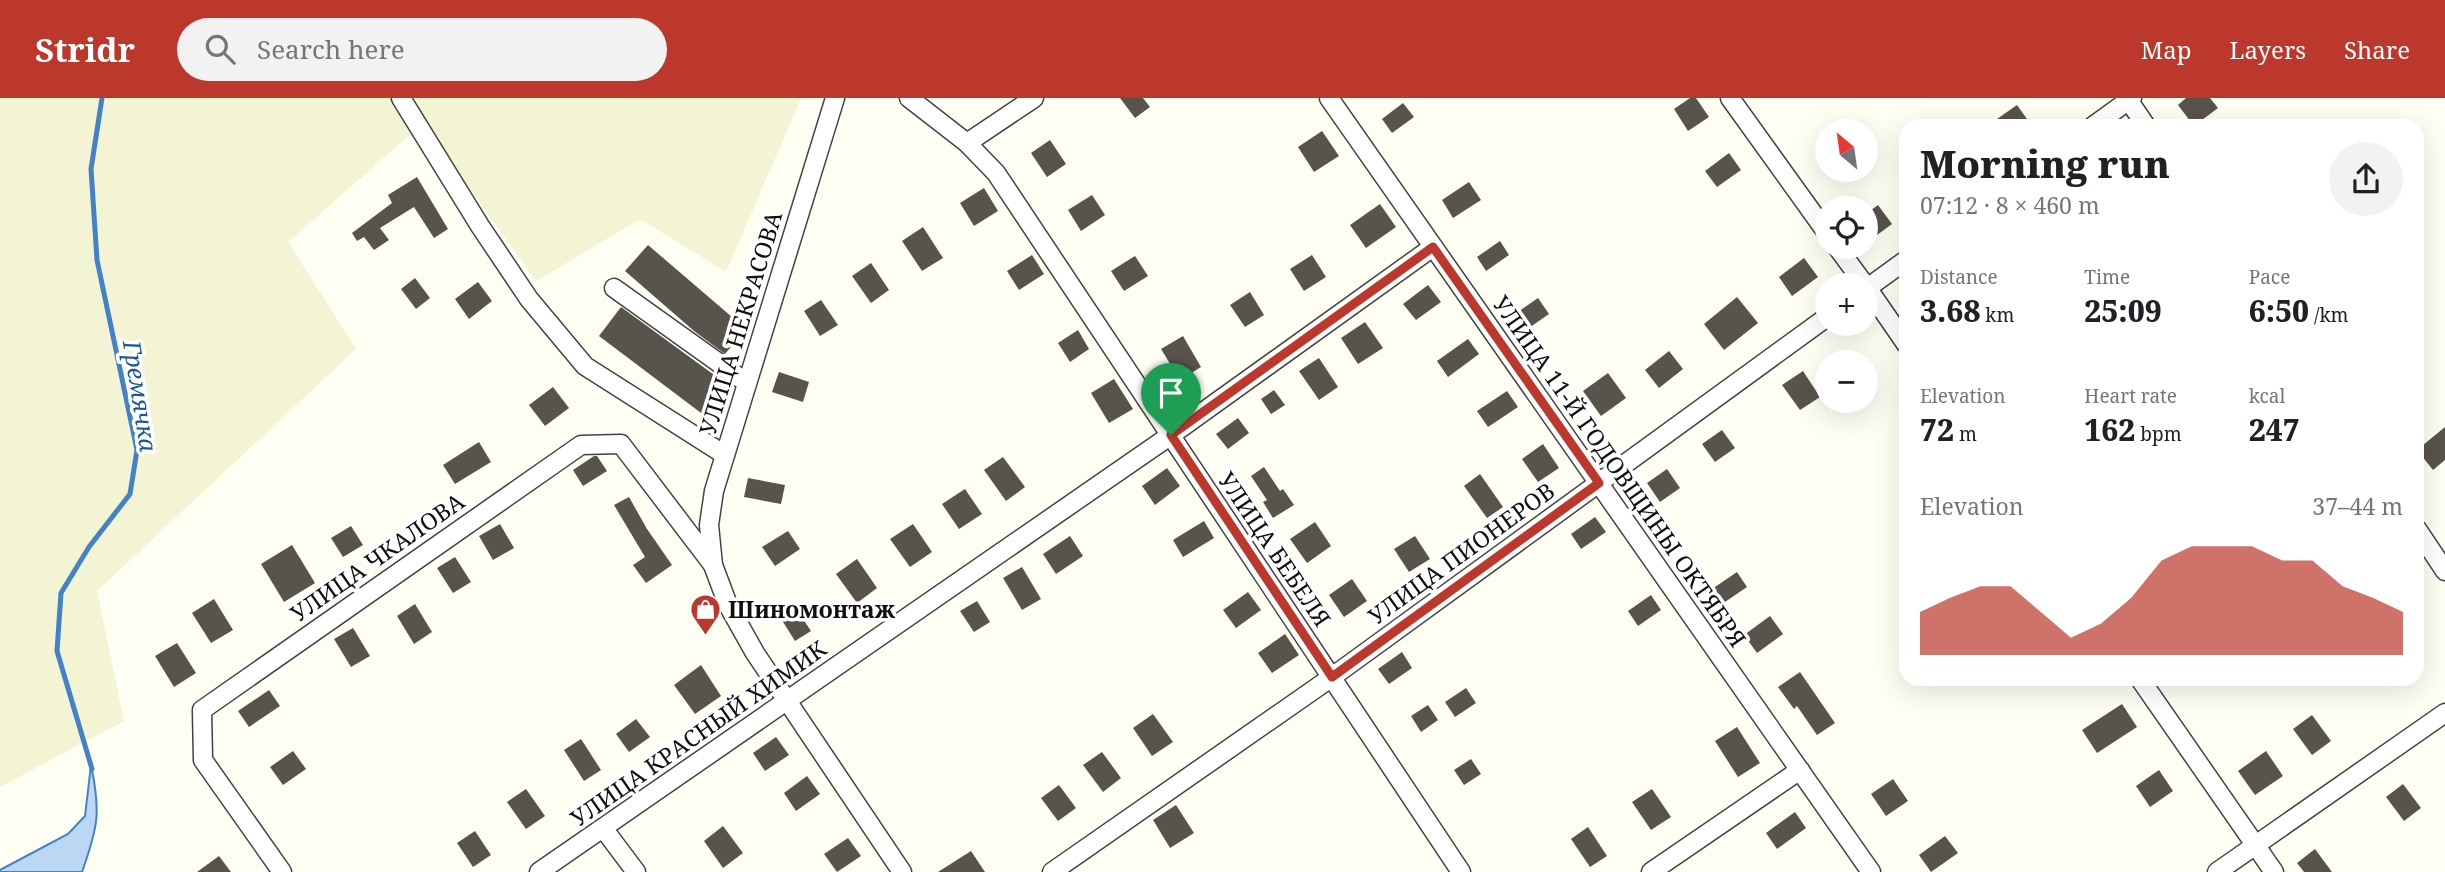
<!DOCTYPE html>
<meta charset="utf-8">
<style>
body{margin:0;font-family:"Noto Serif",serif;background:#f2f2f2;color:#202124;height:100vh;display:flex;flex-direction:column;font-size:26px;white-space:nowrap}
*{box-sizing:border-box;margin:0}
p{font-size:23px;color:#757577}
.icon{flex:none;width:38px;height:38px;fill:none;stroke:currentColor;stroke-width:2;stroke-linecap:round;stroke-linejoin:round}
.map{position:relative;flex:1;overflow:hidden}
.panel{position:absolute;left:1899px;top:21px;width:525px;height:567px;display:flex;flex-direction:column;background:#fff;border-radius:21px;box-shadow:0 7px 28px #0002}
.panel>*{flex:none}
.needle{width:46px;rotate:331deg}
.fabs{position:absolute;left:1815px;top:21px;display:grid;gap:14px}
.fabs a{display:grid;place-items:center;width:63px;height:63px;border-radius:50%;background:#fff;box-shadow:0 7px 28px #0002;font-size:35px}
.pin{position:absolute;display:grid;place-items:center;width:60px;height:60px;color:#fff;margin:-72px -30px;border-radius:50% 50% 50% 0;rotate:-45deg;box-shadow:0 0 7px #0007}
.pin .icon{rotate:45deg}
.round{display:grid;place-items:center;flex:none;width:74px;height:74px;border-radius:37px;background:#f2f2f2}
.headline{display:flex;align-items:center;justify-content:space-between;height:119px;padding:0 21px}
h1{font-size:38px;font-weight:800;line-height:52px}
.metrics{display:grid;grid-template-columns:repeat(3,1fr);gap:10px;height:119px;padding:7px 21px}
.metrics div{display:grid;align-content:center}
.metrics b{font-size:30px;font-weight:800}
.metrics small{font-size:19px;font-weight:400}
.metrics p{font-size:19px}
.chart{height:196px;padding:14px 21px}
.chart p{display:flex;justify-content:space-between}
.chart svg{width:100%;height:126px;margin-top:7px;fill:#bc382c;opacity:.7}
header{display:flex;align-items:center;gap:42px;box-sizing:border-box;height:98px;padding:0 35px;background:#bc382c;color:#fff}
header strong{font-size:33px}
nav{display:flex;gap:38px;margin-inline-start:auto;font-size:24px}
.search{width:490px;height:63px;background:#f2f2f2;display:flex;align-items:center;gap:18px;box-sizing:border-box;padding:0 24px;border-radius:38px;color:#757577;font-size:26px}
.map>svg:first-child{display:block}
.farmland{fill:#f3f4d4}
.water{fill:#bad7f4;stroke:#4382c9;stroke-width:2}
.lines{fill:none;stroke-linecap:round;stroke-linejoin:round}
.stream{stroke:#4382c9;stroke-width:5}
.building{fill:#58534c}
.minor-casing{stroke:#434343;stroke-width:21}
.minor{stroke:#fff;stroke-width:18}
.route-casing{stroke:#fff;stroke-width:14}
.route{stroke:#bc382c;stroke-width:9}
.labels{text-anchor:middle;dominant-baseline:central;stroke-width:7;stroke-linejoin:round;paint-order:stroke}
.street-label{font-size:23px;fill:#101010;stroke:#fff}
.poi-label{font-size:23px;font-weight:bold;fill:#101010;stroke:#fff;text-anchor:start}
.water-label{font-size:24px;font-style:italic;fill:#1d559e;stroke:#fff}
</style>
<header>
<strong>Stridr</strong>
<div class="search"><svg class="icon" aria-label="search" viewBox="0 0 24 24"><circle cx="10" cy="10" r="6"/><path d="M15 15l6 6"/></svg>Search here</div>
<nav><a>Map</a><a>Layers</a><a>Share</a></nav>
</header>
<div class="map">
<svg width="2445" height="774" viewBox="0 0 2445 774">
<rect width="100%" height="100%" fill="#fefef3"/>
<polygon class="farmland" points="0,0 801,0 726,174 640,121 536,183 423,25 288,144 356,251 97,493 124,623 0,689"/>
<path class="water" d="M 91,667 C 101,714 98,729 82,774 L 0,774 L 0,772 L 68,736 L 85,718 Z"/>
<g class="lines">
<polyline class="stream" points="92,671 57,553 61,495 89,449 130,396 137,352 97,162 91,71 102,0"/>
</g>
<g class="building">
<polygon points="1120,0 1143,0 1150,9 1135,20"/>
<polygon points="1690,0 1696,0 1709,19 1688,33 1674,11"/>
<polygon points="2186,0 2210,0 2218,10 2194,28 2178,7"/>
<polygon points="1403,5 1414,19 1392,35 1382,21"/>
<polygon points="2017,7 2032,28 1987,28"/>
<polygon points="1322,33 1339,58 1314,74 1298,49"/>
<polygon points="1050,42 1066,66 1047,79 1031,55"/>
<polygon points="1729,55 1741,72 1717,89 1705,73"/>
<polygon points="417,79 448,131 434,140 414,109 380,130 389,142 374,152 364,139 357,143 352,135 392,105 388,97"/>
<polygon points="1469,84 1481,102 1453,120 1442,102"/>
<polygon points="984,90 998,113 974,128 960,105"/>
<polygon points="1092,97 1105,117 1081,133 1068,112"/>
<polygon points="1380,106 1396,129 1366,150 1350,127"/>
<polygon points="1878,107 1892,126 1866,145 1866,116"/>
<polygon points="923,129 943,160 922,173 902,143"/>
<polygon points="1500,143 1509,157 1486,173 1477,159"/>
<polygon points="648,147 746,231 725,256 694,233 625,173"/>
<polygon points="1032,157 1044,176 1019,192 1007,173"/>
<polygon points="1312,157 1326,179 1304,193 1290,171"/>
<polygon points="1135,158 1148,178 1124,193 1111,173"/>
<polygon points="1804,160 1818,179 1792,198 1779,179"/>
<polygon points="871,165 889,192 871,205 852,178"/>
<polygon points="415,180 430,200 416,211 401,191"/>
<polygon points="478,184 492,203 469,221 455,201"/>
<polygon points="1428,187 1441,204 1416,222 1403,206"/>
<polygon points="1250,194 1264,217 1245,229 1230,207"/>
<polygon points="1737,199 1758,225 1724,252 1704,226"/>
<polygon points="1538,200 1549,216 1526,232 1515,216"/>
<polygon points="821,202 838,227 820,238 804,213"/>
<polygon points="621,209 732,290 709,321 599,238"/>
<polygon points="1365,224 1383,250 1358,266 1341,240"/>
<polygon points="1078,232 1089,251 1070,264 1058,245"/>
<polygon points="1183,238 1201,269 1180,282 1161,251"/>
<polygon points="1468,241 1479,256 1448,279 1437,263"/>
<polygon points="1669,253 1683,271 1659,290 1645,272"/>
<polygon points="1319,260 1338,289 1319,302 1299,273"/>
<polygon points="1803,273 1820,299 1800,312 1782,287"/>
<polygon points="779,274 809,284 803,304 772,294"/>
<polygon points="1608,275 1626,300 1601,318 1583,293"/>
<polygon points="1114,281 1133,311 1109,325 1091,295"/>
<polygon points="553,289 569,310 545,328 529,307"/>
<polygon points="1274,292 1285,307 1271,316 1261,301"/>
<polygon points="1507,293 1518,309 1488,329 1477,313"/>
<polygon points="1238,320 1249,335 1228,351 1216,336"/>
<polygon points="2445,329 2445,362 2433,372 2417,352"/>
<polygon points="1722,332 1735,350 1715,364 1702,346"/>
<polygon points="479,344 491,364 455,386 443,367"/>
<polygon points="1543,346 1559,370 1538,384 1522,361"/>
<polygon points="594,358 597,358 607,373 583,388 573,372"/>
<polygon points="1003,359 1025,389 1006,403 984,372"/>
<polygon points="1264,369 1280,393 1283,391 1294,407 1273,420 1263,404 1267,402 1251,378"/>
<polygon points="1167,370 1180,388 1155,407 1142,388"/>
<polygon points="1667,371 1680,390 1660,404 1647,385"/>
<polygon points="1480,376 1503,409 1487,420 1464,388"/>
<polygon points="748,380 785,387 781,406 744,399"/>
<polygon points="965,391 982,416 959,431 942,406"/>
<polygon points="629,399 647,431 672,467 646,485 633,467 645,459 614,407"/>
<polygon points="1595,419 1606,434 1581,451 1571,436"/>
<polygon points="1204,423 1214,440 1183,459 1173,442"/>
<polygon points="1315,424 1331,448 1307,465 1290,441"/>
<polygon points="500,426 514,450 493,462 479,438"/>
<polygon points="913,426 932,454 910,469 890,441"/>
<polygon points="351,428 363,447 343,459 331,440"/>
<polygon points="788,433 800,451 775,468 762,449"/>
<polygon points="1070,438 1083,458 1056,476 1043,456"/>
<polygon points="1415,438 1430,461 1409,474 1394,451"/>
<polygon points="292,447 315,485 284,504 261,466"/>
<polygon points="455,459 471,484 453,495 437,470"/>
<polygon points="857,461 877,490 857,505 836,476"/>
<polygon points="1022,469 1041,501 1022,512 1003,480"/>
<polygon points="1737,474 1747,489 1722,506 1712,491"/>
<polygon points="1352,481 1367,503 1344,519 1329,497"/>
<polygon points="1248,494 1261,512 1236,530 1223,512"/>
<polygon points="1651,497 1661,512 1638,528 1628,513"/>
<polygon points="214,501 233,532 211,545 192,515"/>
<polygon points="977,503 990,524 974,534 960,513"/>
<polygon points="415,506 432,534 414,546 397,518"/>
<polygon points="793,506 811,533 795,543 778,516"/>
<polygon points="1770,518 1783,536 1757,555 1744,537"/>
<polygon points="353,530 370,558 351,569 334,541"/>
<polygon points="1285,536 1299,557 1272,575 1258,555"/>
<polygon points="177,545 196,575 174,589 155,558"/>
<polygon points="1402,554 1412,570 1389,586 1378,571"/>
<polygon points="701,567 721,598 695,616 674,587"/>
<polygon points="1800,574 1835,625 1817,637 1797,608 1794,611 1778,589"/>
<polygon points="1466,590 1476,605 1455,619 1445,604"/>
<polygon points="269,592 280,608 249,629 238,613"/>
<polygon points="2122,606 2137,629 2097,655 2082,632"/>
<polygon points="1428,607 1438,622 1421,634 1411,618"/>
<polygon points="1153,616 1173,644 1152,658 1133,630"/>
<polygon points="2312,617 2331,643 2312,657 2293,631"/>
<polygon points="636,621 650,639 629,654 616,636"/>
<polygon points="1737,629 1760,665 1738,679 1715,643"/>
<polygon points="776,639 789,657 765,673 753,655"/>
<polygon points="581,641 601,672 584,683 564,652"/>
<polygon points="293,653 306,671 283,687 270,669"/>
<polygon points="2266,653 2283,678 2255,697 2238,673"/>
<polygon points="1102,654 1121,680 1103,694 1083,667"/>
<polygon points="1471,661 1481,676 1464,687 1454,672"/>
<polygon points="2159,672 2173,693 2150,709 2136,688"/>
<polygon points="807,678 820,696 796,713 784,695"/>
<polygon points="1893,681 1908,703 1886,718 1871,696"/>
<polygon points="2403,686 2421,710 2404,723 2386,699"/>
<polygon points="1059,687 1076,710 1058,723 1041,700"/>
<polygon points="526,691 545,718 526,731 507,704"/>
<polygon points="1652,691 1671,719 1651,732 1632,704"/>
<polygon points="1176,707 1194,735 1170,750 1153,722"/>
<polygon points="1795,714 1806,730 1777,751 1766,735"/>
<polygon points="723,728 743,755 723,770 704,743"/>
<polygon points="1588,729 1607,758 1590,769 1571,741"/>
<polygon points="475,733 491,757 473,769 457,745"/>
<polygon points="1945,738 1958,755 1931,774 1919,757"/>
<polygon points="848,740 861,758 837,774 824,756"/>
<polygon points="2315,751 2332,774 2304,774 2297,765"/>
<polygon points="971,753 985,774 938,774"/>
<polygon points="219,758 231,774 197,774"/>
</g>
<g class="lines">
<defs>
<g id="minor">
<polyline points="401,0 480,128 529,201 585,268 725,357"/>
<polyline points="835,0 714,393 709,427 713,467 728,507 755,555 902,774"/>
<polyline points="909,0 967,45 996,75 1461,774"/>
<polyline points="1329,0 1871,774"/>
<polyline points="1730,0 1827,135"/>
<polyline points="2127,0 2146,28"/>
<polyline points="2093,28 2132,0"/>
<polyline points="967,45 1034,0"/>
<polyline points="1837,149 1865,187"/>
<polyline points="1866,188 1906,246"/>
<polyline points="614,190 747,285"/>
<polyline points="1866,191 1906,162"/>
<polyline points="2417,431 2445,473"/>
<polyline points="2140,581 2274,774"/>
<polyline points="603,730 636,774"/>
<polyline points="282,774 203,662 202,612 581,347 621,346 713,467"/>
<polyline points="539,774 1171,337 1433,149"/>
<polyline points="1052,774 1332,579 1827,219"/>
<polyline points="1651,774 1800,672"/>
<polyline points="2217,774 2445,615"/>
</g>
</defs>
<use href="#minor" class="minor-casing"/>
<use href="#minor" class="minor"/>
</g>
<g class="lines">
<defs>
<polygon id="route" points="1433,149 1599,385 1332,579 1171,337"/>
</defs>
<use href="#route" class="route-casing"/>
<use href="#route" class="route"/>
</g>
<defs>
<symbol id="shop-pin" viewBox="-11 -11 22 30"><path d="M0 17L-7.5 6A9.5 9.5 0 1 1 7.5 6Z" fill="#bc382c" stroke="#fff"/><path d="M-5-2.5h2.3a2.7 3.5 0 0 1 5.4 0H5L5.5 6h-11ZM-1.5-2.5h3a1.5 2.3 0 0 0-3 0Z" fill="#fff"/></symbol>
</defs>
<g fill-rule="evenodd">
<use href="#shop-pin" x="688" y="494" width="35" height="47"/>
</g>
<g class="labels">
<g class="street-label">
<text transform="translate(740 225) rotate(-73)">УЛИЦА НЕКРАСОВА</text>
<text transform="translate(1620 373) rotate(55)">УЛИЦА 11-Й ГОДОВЩИНЫ ОКТЯБРЯ</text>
<text transform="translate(1275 451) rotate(56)">УЛИЦА БЕБЕЛЯ</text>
<text transform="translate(1461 455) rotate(-36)">УЛИЦА ПИОНЕРОВ</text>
<text transform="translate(377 459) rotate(-35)">УЛИЦА ЧКАЛОВА</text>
<text transform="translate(698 635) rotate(-35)">УЛИЦА КРАСНЫЙ ХИМИК</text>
</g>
<g class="poi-label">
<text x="728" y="511">Шиномонтаж</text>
</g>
<g class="water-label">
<text transform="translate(141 298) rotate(81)">Гремячка</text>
</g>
</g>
</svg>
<div class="fabs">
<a><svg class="needle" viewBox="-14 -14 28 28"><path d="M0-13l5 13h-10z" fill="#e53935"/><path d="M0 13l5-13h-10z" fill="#757577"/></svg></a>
<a><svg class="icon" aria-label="locate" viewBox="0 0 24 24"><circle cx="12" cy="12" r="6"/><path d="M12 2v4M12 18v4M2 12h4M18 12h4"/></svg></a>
<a>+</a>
<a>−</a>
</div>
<div class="pin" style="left:1171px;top:337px;background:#1e9e55"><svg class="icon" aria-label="arrive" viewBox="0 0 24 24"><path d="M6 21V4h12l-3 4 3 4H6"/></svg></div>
<section class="panel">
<div class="headline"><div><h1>Morning run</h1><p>07:12 · 8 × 460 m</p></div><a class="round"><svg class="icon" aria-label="share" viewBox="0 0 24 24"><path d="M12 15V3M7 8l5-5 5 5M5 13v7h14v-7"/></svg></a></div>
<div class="metrics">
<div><p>Distance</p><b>3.68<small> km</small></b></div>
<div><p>Time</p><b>25:09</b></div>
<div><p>Pace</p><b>6:50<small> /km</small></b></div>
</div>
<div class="metrics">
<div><p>Elevation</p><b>72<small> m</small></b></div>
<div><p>Heart rate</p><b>162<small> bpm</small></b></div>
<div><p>kcal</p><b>247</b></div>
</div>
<div class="chart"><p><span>Elevation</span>37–44 m</p>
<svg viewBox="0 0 160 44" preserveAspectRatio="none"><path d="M0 44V29L10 24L20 20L30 20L40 29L50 38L60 33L70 24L80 11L90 6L100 6L110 6L120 11L130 11L140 20L150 24L160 29V44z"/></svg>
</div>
</section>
</div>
